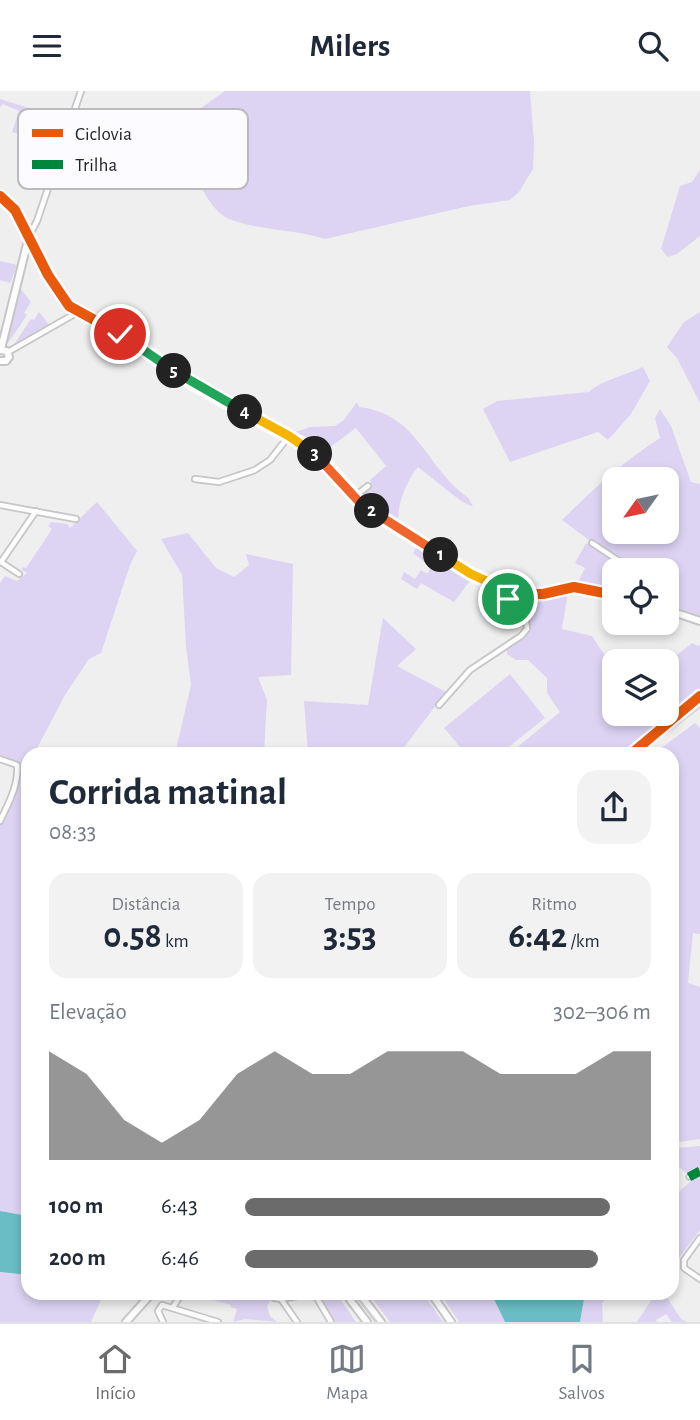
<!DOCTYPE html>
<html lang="pt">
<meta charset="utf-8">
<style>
body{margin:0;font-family:"Alegreya Sans",sans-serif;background:#f2f2f3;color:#1f2937;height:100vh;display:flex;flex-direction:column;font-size:26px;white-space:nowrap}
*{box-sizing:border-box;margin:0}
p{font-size:23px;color:#747a83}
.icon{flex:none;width:38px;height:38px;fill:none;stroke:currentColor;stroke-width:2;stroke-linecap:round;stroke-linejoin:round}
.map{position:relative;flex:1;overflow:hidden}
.side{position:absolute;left:21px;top:656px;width:658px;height:553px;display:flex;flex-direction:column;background:#fff;border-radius:21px;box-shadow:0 4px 10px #0003}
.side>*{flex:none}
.needle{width:46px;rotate:237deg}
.fabs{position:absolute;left:602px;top:376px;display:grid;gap:14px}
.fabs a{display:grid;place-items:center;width:77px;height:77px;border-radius:14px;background:#fff;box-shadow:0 4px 10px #0003;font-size:35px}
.pin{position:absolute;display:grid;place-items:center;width:60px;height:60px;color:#fff;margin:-30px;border:4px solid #fff;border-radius:50%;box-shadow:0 2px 7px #0007}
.km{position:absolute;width:35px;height:35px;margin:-18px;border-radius:50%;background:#222;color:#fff;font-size:19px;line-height:35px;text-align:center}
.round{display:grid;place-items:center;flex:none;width:74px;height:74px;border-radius:21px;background:#f2f2f3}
.head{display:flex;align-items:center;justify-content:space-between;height:119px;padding:0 28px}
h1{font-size:38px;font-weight:600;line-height:52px}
.figures{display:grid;grid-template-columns:repeat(3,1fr);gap:10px;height:119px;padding:7px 28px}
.figures div{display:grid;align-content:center;border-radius:18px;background:#f2f2f3;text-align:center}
.figures b{font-size:35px;font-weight:600}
.figures small{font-size:19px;font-weight:400}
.figures p{font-size:19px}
.chart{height:196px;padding:14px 28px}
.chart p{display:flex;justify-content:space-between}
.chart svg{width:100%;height:126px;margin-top:7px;fill:#6c6b6c;opacity:.7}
ul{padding:0 28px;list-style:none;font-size:23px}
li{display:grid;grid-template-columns:112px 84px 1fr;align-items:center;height:52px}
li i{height:18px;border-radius:9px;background:#6c6b6c}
header{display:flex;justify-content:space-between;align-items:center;height:91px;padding:0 28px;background:#fff;font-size:32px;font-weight:600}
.dock{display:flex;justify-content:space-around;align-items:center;height:98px;border-top:2px solid #e0e1e3;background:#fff;font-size:19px;color:#747a83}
.dock a{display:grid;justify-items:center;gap:4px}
.dock .current{color:#6c6b6c}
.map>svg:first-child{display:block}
.green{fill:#ddd4f3;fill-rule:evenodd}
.water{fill:#6abdc4}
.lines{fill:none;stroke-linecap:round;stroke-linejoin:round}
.pedestrian-casing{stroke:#c6c6c7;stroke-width:7}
.minor-casing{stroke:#c6c6c7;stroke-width:8}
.tertiary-casing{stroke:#c6c6c7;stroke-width:10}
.pedestrian{stroke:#fdfdfd;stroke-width:3.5}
.minor{stroke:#fdfdfd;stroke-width:4.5}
.tertiary{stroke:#fdfdfd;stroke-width:6}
.tram{stroke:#d2d2d3;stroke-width:2}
.quiet{stroke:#00873e;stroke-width:9;stroke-dasharray:18 9;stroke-linecap:butt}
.cycleway-casing{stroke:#fcfbff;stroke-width:15}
.cycleway{stroke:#e8590c;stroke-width:10}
.split-1-casing{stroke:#fff;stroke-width:14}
.split-2-casing{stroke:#fff;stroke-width:14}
.split-3-casing{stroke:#fff;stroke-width:14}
.split-4-casing{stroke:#fff;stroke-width:14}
.split-5-casing{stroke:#fff;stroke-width:14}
.split-6-casing{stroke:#fff;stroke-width:14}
.split-1{stroke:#f5b400;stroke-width:9}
.split-2{stroke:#f0652b;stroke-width:9}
.split-3{stroke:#f0652b;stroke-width:9}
.split-4{stroke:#f5b400;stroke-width:9}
.split-5{stroke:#22a559;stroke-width:9}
.split-6{stroke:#22a559;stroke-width:9}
.key{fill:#fcfbff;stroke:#bcbabe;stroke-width:2}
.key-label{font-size:19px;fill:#252425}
</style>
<header><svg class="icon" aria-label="menu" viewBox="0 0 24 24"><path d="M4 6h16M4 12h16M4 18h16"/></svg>Milers<svg class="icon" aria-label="search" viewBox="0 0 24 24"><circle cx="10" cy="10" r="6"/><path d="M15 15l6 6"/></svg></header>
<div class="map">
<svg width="700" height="1231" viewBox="0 0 700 1231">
<rect width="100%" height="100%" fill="#efeff0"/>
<g class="green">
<path d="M 225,0 L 530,0 L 534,51 L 533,78 L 519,101 L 510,109 L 469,115 L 325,148 C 294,138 260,140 229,128 C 212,121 202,96 192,81 C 181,66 168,53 153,43 L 168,23 L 177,34 Z"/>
<polygon points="0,8 67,29 57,56 12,41 19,20 3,13 0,16"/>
<polygon points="700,79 700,145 677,163 668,166 661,158 680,95 692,91"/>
<polygon points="0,170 17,174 10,192 0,189"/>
<polygon points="20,197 31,211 24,222 27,224 8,252 6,248"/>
<polygon points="39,221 50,235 13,255 31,228 34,229"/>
<polygon points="700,221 700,312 677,267 667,256 684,231"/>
<path d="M 643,276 L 650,290 L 631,323 L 608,349 L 598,341 L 510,371 L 483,318 L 497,310 L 589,301 C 598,291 628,283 643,276 Z"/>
<path d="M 357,311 L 359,316 C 412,322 423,365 456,397 C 465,406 468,403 473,416 L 461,410 L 418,376 C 407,389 395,417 399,434 L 361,408 L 362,404 L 372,395 L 370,389 L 386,375 L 356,337 L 322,362 L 293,342 L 310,336 L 335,335 L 344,329 Z"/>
<path d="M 660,318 L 671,335 L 691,391 L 700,393 L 700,526 L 667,516 L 673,495 L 667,491 L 667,480 L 643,479 L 617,467 L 595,452 L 594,449 L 589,449 L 562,429 C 592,399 624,370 660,347 L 655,327 ZM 614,388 L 667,388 L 667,441 L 614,441 Z"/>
<polygon points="97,411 137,460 130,474 101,562 89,568 65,604 34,663 28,663 28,1125 0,1120 0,730 14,698 16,674 0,668 0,492 5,485 17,490 27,482 21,478 23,476 26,477 52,438 48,435 51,431 67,433 70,437"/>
<polygon points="188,442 216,477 234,486 249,474 246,463 293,473 291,584 258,586 267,609 264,663 175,663 191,594 186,556 182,484 161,448"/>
<polygon points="586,452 623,475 622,479 614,480 614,501 578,491 585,477 575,472"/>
<polygon points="417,455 472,487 454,511 421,492 417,498 401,488 404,481 415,488 421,479 427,483 431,476 413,462"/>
<path d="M 568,501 L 562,538 L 592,545 L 614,578 L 614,623 L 667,623 L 667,572 L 692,552 L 698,555 L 700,554 L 700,601 L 625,663 L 509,663 L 560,621 L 547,602 L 547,587 L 528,569 L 516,569 L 507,563 L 507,557 C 549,531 523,533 509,504 L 512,502 L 527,506 Z"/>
<polygon points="383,527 416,558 397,575 446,601 399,663 308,663 304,610 368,614"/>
<polygon points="510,583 545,627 500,663 466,663 444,637"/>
<polygon points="695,632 700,637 700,843 693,842 688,892 700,896 700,1048 672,1052 672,663 653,663"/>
<polygon points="700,1055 700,1139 672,1176 672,1107 692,1089 689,1084 679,1076 672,1083 672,1062 677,1057"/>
<polygon points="0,1181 28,1184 28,1202 104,1202 91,1231 0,1231"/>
<polygon points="187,1202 266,1202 270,1210 267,1215 270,1225 277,1231 245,1228 233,1231 237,1218 231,1216 231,1214"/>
<polygon points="317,1202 336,1202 356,1231 334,1231"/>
<polygon points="368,1202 423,1202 443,1231 390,1231"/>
<polygon points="440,1202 491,1202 505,1231 459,1231"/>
<polygon points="585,1202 610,1202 602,1212 603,1231 580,1231"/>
<polygon points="656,1202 664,1202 681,1228 687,1231 672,1231 666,1223 656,1229 657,1231 637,1231"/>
</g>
<g class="water">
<polygon points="0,1120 28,1125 28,1184 0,1181"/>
<polygon points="491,1202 585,1202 580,1231 505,1231"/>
</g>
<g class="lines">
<defs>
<polyline id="pedestrian" points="689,1086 700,1080"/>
<g id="minor">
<polyline points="29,145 37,130 81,0"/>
<polyline points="8,261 78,221"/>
<polyline points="195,388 219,391 255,379 270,369 289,345"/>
<polyline points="355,405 368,395"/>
<polyline points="0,414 76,428"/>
<polyline points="592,452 616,468 639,480"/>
<polyline points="1,471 36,420"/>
<polyline points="1,471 19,483"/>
<polyline points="667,493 671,495 667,506"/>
<polyline points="439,614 470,579 521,545 527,538 526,530 500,496"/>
<polyline points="631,663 700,605"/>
<path d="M 0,668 L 17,674 C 19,694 8,713 0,730"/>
<polyline points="700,1147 684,1169 684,1177 700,1188"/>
<polyline points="269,1202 274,1207 281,1208 297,1231"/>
<polyline points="281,1208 314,1202 331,1231"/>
<polyline points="173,1216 182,1202"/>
<polyline points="163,1231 158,1220 162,1214 218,1231"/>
</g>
<g id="tertiary">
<polyline points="0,105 15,119 48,184 69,215 120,243 195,294 306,355 321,368 362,414 471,483 500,496 527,503 543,503 574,496 614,504"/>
<polyline points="1,258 29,145"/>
<polyline points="0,259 7,260 9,266 6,270 0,270"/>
<polyline points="667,519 700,530"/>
<polyline points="345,1202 367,1231"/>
<polyline points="359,1202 381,1231"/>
<polyline points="431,1202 451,1231"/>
<polyline points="126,1231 152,1202"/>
</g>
</defs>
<use href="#pedestrian" class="pedestrian-casing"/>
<use href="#minor" class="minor-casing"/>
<use href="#tertiary" class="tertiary-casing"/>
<use href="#pedestrian" class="pedestrian"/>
<use href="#minor" class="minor"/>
<use href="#tertiary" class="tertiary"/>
<g class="tram">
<polyline points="639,663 700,616"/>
<polyline points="354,1202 377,1231"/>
</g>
<polyline class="quiet" points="689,1086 700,1080"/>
<defs>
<g id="cycleway">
<polyline points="0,105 15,119 48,184 69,215 120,243 195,294 306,355 321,368 362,414 471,483 500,496 527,503 543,503 574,496 614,504"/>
<polyline points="631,663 700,605"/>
</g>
</defs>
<use href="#cycleway" class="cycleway-casing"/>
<use href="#cycleway" class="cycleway"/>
</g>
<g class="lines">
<defs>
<polyline id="split-1" points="441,464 471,483 500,496 508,508"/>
<polyline id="split-2" points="372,420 441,464"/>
<polyline id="split-3" points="315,363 362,414 372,420"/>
<polyline id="split-4" points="245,321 289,345 315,363"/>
<polyline id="split-5" points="174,280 245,321"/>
<polyline id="split-6" points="120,243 174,280"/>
</defs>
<use href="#split-1" class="split-1-casing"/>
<use href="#split-2" class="split-2-casing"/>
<use href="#split-3" class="split-3-casing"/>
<use href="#split-4" class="split-4-casing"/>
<use href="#split-5" class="split-5-casing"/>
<use href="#split-6" class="split-6-casing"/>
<use href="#split-1" class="split-1"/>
<use href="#split-2" class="split-2"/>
<use href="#split-3" class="split-3"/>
<use href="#split-4" class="split-4"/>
<use href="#split-5" class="split-5"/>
<use href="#split-6" class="split-6"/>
</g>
<rect x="18" y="18" width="230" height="80" rx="10" class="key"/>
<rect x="32" y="38" width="31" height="8" fill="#e8590c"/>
<rect x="32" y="69" width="31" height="9" fill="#00873e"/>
<g class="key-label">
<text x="75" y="49">Ciclovia</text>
<text x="75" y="80">Trilha</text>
</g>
</svg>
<div class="fabs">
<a><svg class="needle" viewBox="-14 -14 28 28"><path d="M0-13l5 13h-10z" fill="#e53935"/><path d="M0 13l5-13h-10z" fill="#747a83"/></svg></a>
<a><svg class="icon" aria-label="locate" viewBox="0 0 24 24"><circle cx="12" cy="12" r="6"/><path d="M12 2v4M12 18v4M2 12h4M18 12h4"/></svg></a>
<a><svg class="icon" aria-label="layers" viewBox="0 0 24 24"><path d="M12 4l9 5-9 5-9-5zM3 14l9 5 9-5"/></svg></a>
</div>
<div class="pin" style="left:508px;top:508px;background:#1e9e55"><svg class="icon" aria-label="arrive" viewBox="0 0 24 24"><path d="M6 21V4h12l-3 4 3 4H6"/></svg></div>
<div class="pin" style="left:120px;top:243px;background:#d93025"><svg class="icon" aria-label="check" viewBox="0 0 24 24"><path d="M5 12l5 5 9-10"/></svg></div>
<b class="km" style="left:441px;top:464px">1</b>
<b class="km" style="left:372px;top:420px">2</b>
<b class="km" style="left:315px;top:363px">3</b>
<b class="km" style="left:245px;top:321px">4</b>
<b class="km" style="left:174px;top:280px">5</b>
<section class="side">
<div class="head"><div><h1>Corrida matinal</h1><p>08:33</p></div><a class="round"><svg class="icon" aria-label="share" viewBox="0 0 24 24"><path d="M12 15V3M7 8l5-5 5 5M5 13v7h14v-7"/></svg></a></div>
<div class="figures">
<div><p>Distância</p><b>0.58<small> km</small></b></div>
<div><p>Tempo</p><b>3:53</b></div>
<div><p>Ritmo</p><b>6:42<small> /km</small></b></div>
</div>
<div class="chart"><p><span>Elevação</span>302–306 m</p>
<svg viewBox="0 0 160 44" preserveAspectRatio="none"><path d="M0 44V6L10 14L20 30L30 38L40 30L50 14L60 6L70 14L80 14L90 6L100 6L110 6L120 14L130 14L140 14L150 6L160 6V44z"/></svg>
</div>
<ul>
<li><b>100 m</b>6:43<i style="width:90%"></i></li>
<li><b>200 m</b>6:46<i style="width:87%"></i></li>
</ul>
</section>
</div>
<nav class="dock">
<a class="current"><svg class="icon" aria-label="home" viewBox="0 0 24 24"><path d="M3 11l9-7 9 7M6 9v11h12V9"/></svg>Início</a>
<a><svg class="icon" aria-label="map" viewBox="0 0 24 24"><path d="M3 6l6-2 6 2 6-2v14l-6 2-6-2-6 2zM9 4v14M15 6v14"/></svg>Mapa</a>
<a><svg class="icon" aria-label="saved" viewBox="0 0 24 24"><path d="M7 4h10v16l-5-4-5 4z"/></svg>Salvos</a>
</nav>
